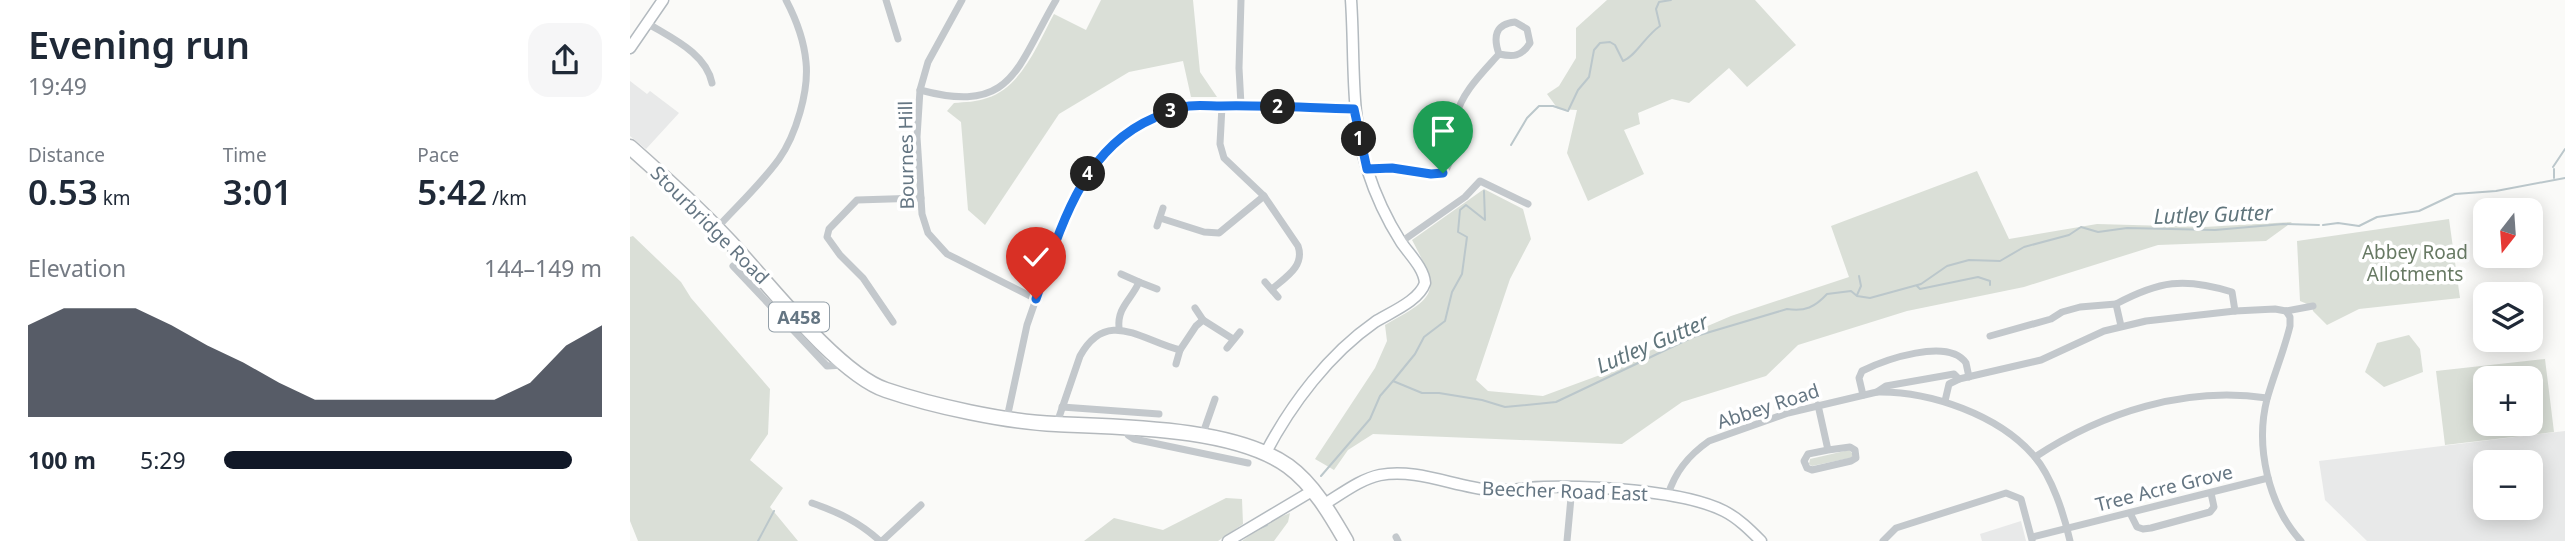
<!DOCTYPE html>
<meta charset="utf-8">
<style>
body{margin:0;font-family:"Noto Sans",sans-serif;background:#f6f6f7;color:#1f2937;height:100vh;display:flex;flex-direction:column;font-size:26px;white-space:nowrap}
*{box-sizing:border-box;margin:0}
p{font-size:23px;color:#747a83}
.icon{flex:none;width:38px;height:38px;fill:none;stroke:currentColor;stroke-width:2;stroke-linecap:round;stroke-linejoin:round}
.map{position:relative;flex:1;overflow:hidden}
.sheet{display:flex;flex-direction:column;background:#fff;width:630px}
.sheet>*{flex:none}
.needle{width:46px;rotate:197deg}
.buttons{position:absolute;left:1843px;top:198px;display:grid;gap:14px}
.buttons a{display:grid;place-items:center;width:70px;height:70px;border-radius:14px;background:#fff;box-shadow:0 4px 18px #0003;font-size:35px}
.pin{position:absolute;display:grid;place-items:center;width:60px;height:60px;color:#fff;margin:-72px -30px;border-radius:50% 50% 50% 0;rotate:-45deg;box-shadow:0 0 7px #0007}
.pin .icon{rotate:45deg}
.km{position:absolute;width:35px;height:35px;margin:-18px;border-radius:50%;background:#222;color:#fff;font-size:19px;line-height:35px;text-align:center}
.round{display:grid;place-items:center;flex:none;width:74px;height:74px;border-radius:21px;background:#f6f6f7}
.headline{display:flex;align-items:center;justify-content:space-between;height:119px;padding:0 28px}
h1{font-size:38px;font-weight:600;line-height:52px}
.stats{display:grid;grid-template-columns:repeat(3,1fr);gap:10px;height:119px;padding:7px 28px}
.stats div{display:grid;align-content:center}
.stats b{font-size:35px;font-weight:600}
.stats small{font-size:19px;font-weight:400}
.stats p{font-size:19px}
.chart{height:196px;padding:14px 28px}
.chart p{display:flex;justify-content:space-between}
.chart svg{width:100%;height:126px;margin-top:7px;fill:#111827;opacity:.7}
ul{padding:0 28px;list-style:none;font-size:23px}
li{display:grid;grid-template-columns:112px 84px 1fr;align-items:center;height:52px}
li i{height:18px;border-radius:9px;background:#111827}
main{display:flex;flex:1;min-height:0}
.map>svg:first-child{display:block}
.built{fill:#e8e9e9;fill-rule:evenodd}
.green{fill:#dadfd7;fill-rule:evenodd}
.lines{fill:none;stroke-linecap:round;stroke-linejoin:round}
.stream{stroke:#bbc7cb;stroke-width:2}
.secondary-casing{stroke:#b3babf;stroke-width:13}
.highway-casing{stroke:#b4b9bd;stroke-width:17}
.street{stroke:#c3c8cc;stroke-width:7}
.secondary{stroke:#fff;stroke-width:10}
.highway{stroke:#fff;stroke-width:14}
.route-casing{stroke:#fff;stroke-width:14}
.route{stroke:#1a73e8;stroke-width:9}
.labels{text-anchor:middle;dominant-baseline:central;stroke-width:7;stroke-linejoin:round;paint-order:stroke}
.shield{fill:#fff;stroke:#939fa8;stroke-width:2}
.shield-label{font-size:18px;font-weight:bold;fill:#657683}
.street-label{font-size:19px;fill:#657683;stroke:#fff}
.park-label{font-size:19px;fill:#687a64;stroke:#fff}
.water-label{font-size:21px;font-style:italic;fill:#60757c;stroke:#fff}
</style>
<main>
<section class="sheet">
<div class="headline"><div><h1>Evening run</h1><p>19:49</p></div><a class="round"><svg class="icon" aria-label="share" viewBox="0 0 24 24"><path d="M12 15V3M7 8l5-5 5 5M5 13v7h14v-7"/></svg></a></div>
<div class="stats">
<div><p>Distance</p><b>0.53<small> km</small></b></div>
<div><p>Time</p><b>3:01</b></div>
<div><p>Pace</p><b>5:42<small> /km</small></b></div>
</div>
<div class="chart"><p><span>Elevation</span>144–149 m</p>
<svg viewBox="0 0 160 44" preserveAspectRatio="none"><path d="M0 44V12L10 6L20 6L30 6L40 12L50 19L60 25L70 32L80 38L90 38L100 38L110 38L120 38L130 38L140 32L150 19L160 12V44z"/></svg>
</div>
<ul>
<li><b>100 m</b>5:29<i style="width:92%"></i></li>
</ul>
</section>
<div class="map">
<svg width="1935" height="541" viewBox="0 0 1935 541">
<rect width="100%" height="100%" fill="#fafaf8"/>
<g class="built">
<polygon points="0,81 17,94 20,91 49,113 16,149 0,136"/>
<path d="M 1935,431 L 1935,541 L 1737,541 L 1695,500 L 1689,461 ZM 1855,462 L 1900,462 L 1900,508 L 1855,508 Z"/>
<polygon points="1391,521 1396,541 1352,541 1350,534"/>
</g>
<g class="green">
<path d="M 471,0 L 563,0 L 570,72 L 587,97 L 561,97 L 553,61 L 499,72 L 429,114 L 355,225 L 338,210 L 331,122 L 317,111 L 324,103 C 335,102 347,102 357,98 C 392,87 408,43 424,14 L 456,30 Z"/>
<polygon points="977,0 1125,0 1166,45 1117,87 1099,68 1059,103 1042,99 1008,113 1010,124 994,130 1014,174 958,201 937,153 947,110 928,109 917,94 929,86 946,58 946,28"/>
<path d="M 1347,171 L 1379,239 L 1467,224 L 1574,227 L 1662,222 L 1636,241 L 1528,245 L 1394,287 L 1277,311 L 1168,345 L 1136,376 L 1052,402 L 992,444 L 743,434 L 718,450 L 704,470 L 685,459 L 745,368 L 757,341 L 755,325 C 807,296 811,294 782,240 L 854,189 L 893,209 L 901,239 L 880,279 L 846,380 L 858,391 L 913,396 L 970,375 L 1010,355 L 1101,316 L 1219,277 L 1201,226 Z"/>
<polygon points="1819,219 1830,298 1729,309 1697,325 1683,311 1682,306 1670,301 1667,241"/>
<polygon points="3,236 51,282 61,298 140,389 138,434 120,460 153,488 140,507 168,541 8,541 0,521 0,237"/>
<polygon points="1779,335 1790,349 1793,372 1754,387 1735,372 1747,343"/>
<path d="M 1915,359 L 1924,432 L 1815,445 L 1806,371 ZM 1855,378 L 1900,378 L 1900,424 L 1855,424 Z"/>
<polygon points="1219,450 1224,455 1220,458 1182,466 1179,464 1180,459"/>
<polygon points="596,498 612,499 613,524 588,541 454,541 484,518 533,530"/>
<polygon points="660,513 658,522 644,541 612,541 638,522"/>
</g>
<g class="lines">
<g class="stream">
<path d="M 881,145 L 897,118 L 909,106 L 923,106 L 938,111 L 948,90 L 959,77 L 964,50 L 970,43 L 980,42 L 985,45 L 993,61 C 1006,56 1015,36 1030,26 L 1026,9 L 1029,2 L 1041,0"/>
<polyline points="1923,167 1935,149"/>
<polyline points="1924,169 1924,178"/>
<polyline points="1693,225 1708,223 1729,226 1747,217 1789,211 1825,194 1866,191 1935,178"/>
<polyline points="1287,286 1290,289 1348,277 1360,281 1360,285"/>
<polyline points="1227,295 1231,286 1229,276"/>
<polyline points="763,381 785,354 794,337 815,321 822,292 832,274 837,237 828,232 830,210 836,205 855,220 854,191"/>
<path d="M 691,476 L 740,419 L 750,396 L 763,381 L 792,393 L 809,393 L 852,400 L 875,407 L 926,402 L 1063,337 L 1157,309 C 1175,312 1185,307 1197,294 L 1221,291 L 1227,296 L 1240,298 L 1291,284 L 1317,266 L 1339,260 L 1370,261 L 1394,247 L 1439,235 L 1451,227 L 1468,232 L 1497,228 L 1585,230 L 1653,224 L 1689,225"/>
<polyline points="628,529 637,525"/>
<polyline points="128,541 144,511"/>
</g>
<defs>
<g id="secondary">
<polyline points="0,48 33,0"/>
<path d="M 635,454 C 661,404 699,354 745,322 C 761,312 789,301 795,283 C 794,268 779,254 771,242 C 757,220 745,194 737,169 C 720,115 725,57 721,0"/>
<path d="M 693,505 C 710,495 730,479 750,475 C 787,468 825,487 861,490 C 879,492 897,487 914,487 C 962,486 1052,490 1094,511 C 1108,518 1120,530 1131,541"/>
<polyline points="598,541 682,491"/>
</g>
<path id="highway" d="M 0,147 C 34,177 69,209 100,242 C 136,281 208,374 256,390 C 303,406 376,422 426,424 C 491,427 604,427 658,466 C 683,484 701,515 716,541"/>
</defs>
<use href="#secondary" class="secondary-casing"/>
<use href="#highway" class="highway-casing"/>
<g class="street">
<polyline points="256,0 268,39"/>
<polyline points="332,0 298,62 290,90 287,137 292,214 298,233 317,254 406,299"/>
<path d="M 17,23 C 41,38 76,53 82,83"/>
<path d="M 290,90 C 383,115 386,68 426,0"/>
<polyline points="611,105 609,68 611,0"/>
<path d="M 592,106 L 590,144 L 594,158 L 634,196 L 668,246 C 675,266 656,277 642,289"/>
<path d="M 737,169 L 762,168 L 801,174 L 816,170 C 825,154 822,135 826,117 C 831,93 853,72 869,54 C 863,37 865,24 885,22 L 897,29 L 900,43 C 891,57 883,57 869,54"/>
<polyline points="530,218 574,232 589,233 634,196"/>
<polyline points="527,226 533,208"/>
<path d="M 87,228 C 107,206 131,184 149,159 C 166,135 179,91 176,62 C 174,40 166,19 156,0"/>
<polyline points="771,242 835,197 850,181 898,204"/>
<polyline points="103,266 197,366 214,365"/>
<polyline points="491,274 509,282"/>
<polyline points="635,282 648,297"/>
<polyline points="565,308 573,320"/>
<path d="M 1656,311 L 1660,317 L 1660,326 C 1654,351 1644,374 1637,399 C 1625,446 1638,505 1671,541"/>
<polyline points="263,322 233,278 210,255 197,237 199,229 227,200 291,198"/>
<path d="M 1491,326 L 1486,304 C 1529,281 1554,277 1602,292 L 1605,311"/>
<path d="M 489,328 C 487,307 502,299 509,282 L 527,289"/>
<polyline points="1360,336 1421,319 1432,312 1450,307 1486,304"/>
<polyline points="597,348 610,332"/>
<polyline points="546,364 550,350"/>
<path d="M 1247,392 C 1300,391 1369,415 1404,456 C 1422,477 1434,514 1440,541"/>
<path d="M 1233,395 L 1229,378 L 1232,371 C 1254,360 1318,337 1336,363 L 1339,377"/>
<polyline points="1315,401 1319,384 1329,379"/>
<polyline points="1188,405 1198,450 1220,447 1225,450 1226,458 1221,461 1182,470 1177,468 1174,461 1178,454 1198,450"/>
<polyline points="432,407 529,414"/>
<polyline points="377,418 397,325 429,233 457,175 480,146 493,135 521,119 559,106 611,105 724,109"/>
<path d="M 427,423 L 450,356 C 477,307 512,341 550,350 L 566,326 L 573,320 L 603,339"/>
<polyline points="496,426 498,435 504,439 618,463"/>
<polyline points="572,436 585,399"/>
<path d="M 1405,457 C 1473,412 1556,386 1637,398"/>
<path d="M 1038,495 C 1045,471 1059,455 1079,441 L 1158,413 L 1247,392 L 1256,386 L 1324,374 L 1329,379 L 1411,360 L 1474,331 L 1516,321 L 1605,311 L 1645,309 L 1656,311 L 1683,306"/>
<path d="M 182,503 C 208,512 229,522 250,541"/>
<polyline points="1500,513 1507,527 1513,529 1521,528 1580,512 1584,507 1581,493"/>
<polyline points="766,537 768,541"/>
<polyline points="1402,537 1638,478"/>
<polyline points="252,541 291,505"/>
<polyline points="937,541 942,487"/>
<polyline points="1253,541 1266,528 1376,493 1391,499 1402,540"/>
</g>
<use href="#secondary" class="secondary"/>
<use href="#highway" class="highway"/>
</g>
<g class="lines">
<defs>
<path id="route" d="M 406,299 C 430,230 451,149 524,118 C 535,113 547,107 559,106 C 569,105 581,106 591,106 C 635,105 680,108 724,109 L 737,169 L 762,168 L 801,174 L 813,173"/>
</defs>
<use href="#route" class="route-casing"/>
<use href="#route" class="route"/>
</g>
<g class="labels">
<rect class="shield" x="139" y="302.5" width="60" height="29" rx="5"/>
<g class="shield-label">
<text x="169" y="317">A458</text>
</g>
<g class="street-label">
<text transform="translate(276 155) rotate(-91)">Bournes Hill</text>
<text transform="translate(80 225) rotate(45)">Stourbridge Road</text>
<text transform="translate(1138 406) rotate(-18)">Abbey Road</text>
<text transform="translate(1534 488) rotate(-14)">Tree Acre Grove</text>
<text transform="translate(935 491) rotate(2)">Beecher Road East</text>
</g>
<g class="park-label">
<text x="1785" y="252">Abbey Road<tspan x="1785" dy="22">Allotments</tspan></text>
</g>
<g class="water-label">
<text transform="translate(1583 214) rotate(-2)">Lutley Gutter</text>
<text transform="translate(1022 343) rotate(-23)">Lutley Gutter</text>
</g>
</g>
</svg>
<div class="buttons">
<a><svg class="needle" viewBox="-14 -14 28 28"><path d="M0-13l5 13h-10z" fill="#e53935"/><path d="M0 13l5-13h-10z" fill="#747a83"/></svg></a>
<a><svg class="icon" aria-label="layers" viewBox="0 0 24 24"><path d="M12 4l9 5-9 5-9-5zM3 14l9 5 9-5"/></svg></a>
<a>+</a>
<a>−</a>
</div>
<div class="pin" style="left:813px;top:173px;background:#1e9e55"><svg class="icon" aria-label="arrive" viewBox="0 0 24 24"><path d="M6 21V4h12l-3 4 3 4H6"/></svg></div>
<div class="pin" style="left:406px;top:299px;background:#d93025"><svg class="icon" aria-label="check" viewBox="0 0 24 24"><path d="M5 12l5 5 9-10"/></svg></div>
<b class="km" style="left:729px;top:139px">1</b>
<b class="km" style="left:648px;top:107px">2</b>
<b class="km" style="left:541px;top:111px">3</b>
<b class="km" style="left:458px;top:174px">4</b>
</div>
</main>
